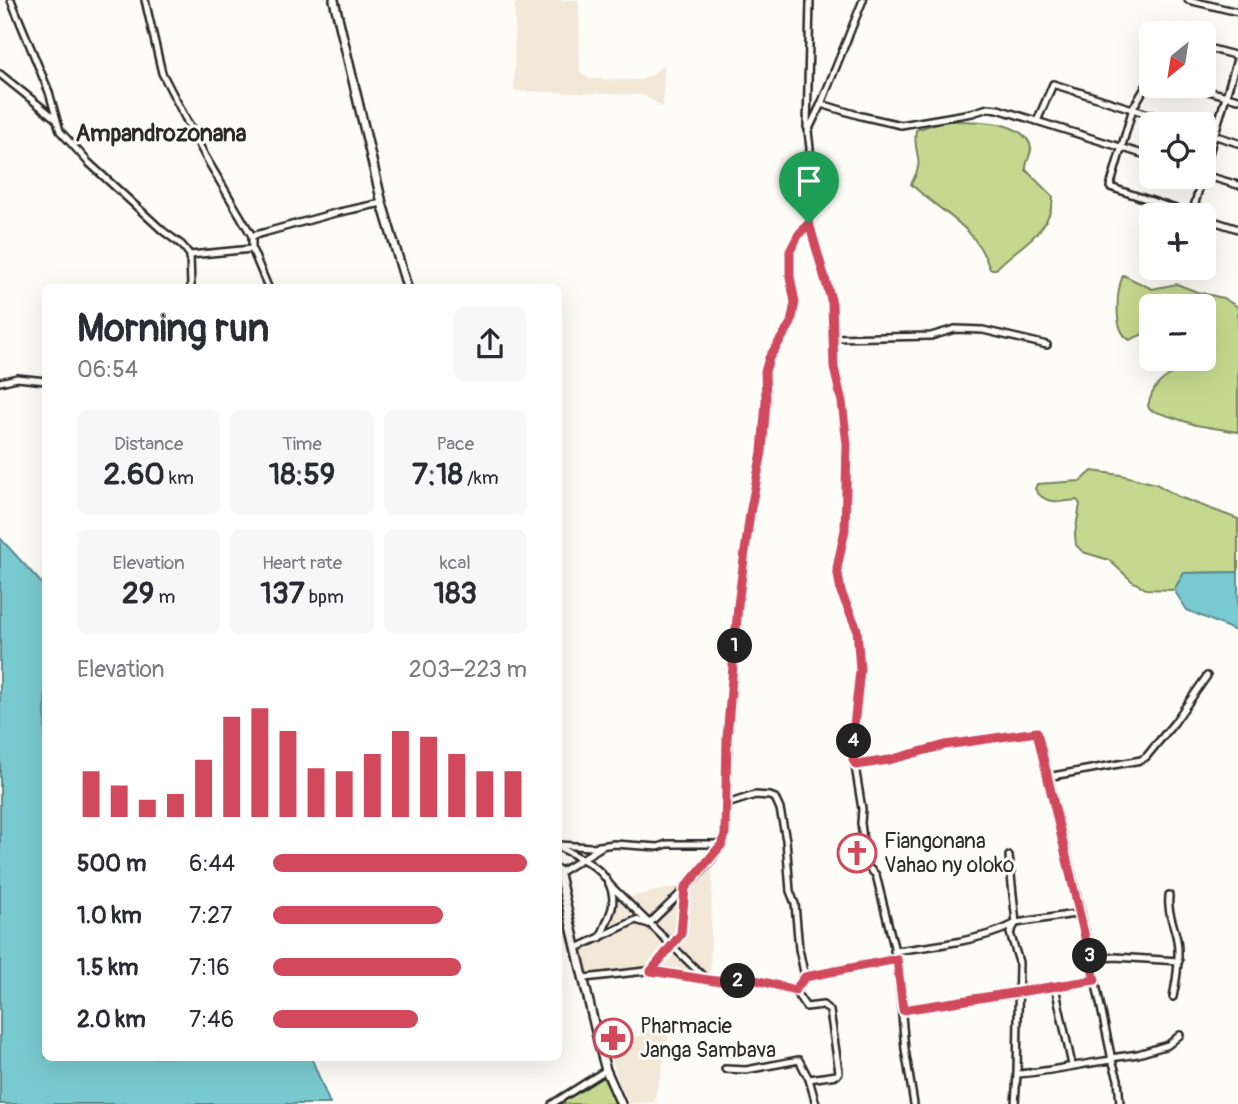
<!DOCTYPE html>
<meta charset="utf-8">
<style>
body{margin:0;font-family:Pangolin,sans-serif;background:#f7f7f7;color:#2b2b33;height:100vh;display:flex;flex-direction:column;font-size:26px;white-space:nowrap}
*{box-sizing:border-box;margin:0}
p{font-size:23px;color:#7c7c81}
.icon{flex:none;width:38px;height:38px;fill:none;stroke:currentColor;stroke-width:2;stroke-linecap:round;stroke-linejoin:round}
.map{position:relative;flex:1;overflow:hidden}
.panel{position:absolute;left:42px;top:284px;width:520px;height:777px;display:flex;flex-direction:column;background:#fff;border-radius:10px;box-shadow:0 7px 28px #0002}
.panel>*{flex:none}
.needle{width:46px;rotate:210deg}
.buttons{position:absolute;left:1139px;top:21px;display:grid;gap:14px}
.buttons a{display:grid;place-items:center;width:77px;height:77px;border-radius:10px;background:#fff;box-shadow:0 7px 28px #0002;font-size:35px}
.pin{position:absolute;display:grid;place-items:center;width:60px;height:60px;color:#fff;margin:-72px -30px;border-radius:50% 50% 50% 0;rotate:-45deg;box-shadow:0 0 7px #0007}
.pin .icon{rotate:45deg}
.km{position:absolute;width:35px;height:35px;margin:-18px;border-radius:50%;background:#222;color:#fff;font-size:19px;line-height:35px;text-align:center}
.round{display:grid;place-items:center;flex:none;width:74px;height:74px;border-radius:10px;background:#f7f7f7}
.headline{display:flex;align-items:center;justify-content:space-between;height:119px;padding:0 35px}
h1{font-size:38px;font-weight:700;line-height:52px}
.stats{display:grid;grid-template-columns:repeat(3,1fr);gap:10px;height:119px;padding:7px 35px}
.stats div{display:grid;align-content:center;border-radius:10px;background:#f7f7f7;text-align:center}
.stats b{font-size:30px;font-weight:700}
.stats small{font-size:19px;font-weight:400}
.stats p{font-size:19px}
.chart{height:196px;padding:14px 35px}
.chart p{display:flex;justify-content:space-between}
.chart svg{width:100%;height:126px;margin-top:7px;stroke:#d1495b;stroke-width:6}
ul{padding:0 35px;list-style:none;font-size:23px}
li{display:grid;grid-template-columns:112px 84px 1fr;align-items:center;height:52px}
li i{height:18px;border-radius:9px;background:#d1495b}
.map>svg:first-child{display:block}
.built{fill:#f3e7d7}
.green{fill:#c4d98f;stroke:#78825d;stroke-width:2}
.water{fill:#79cad0;stroke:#5a8a8e;stroke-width:2}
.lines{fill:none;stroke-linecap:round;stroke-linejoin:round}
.street-casing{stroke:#2b2b2b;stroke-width:10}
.secondary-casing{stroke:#2b2b2b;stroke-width:12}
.street{stroke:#fdfcf7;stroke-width:5}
.secondary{stroke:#fdfcf7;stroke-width:7}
.route-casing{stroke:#fff;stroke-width:14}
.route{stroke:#d1495b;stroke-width:9}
.labels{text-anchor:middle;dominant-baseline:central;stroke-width:6;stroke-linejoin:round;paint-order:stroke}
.poi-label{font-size:21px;fill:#2b2b2b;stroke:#fdfcf7;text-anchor:start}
.neighbourhood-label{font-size:23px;font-weight:bold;fill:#2b2b2b;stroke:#fdfcf7}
</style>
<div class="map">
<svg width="1238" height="1104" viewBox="0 0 1238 1104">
<rect width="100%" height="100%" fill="#fdfcf7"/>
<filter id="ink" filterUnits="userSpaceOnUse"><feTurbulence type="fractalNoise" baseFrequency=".0143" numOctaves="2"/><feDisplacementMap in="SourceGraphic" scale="14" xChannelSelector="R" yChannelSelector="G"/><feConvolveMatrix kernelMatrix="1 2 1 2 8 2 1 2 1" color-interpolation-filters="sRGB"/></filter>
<g filter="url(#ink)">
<g class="built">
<polygon points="515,0 579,0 580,71 589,79 640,80 653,75 664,63 663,107 643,95 514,91"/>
<polygon points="713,842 710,982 648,973 588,981 578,943 587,941 597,934 610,906 629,897 677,887"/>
<polygon points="644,1028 669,1033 667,1048 654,1102 630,1104 621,1089 606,1043 621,1041 623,1037 640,1036"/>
</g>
<g class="green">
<path d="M 943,121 C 966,121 1019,118 1030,144 C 1034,152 1025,161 1026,170 L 1053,197 C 1051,234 1017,246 996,269 L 990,269 C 973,222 944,216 911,184 C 927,156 912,157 916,130 Z"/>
<path d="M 1123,275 L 1152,289 L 1177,284 L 1197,292 L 1223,298 L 1238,307 L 1238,432 L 1196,425 L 1150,410 L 1148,406 C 1156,373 1171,382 1185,359 L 1204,359 L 1204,306 L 1152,306 L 1151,336 L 1145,333 L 1130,340 C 1112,331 1117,290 1123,275 Z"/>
<path d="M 1092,471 L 1121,475 L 1156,484 L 1179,497 L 1238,519 L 1238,572 L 1184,573 L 1174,590 L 1146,589 L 1132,581 L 1109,560 L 1083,552 L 1076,545 L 1075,534 L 1080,504 L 1077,500 C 1061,502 1044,505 1035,489 L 1037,484 L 1081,481 Z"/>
<polygon points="603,1077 617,1104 560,1104"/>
</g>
<g class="water">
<polygon points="0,538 45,587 46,1057 311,1057 330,1104 0,1104"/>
<polygon points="1238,572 1238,632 1187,610 1174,590 1184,573"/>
</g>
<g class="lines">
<defs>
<g id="street">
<polyline points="11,0 49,92 60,131 88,162 163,231 182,245 190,255 252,249"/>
<polyline points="145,0 162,73 205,156 252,236 252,249 268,287"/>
<polyline points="863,0 821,104 808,131 810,148 808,195 809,223 832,303 834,368 842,402 847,444 845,530 837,568 841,592 857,629 860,670 854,726 854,760 862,809 861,823 866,865 876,875 897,959 905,1049 914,1104"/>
<polyline points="1188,0 1238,12"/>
<polyline points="1151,32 1157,33"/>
<polyline points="1204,47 1238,56 1204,170"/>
<polyline points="0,74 56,119"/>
<polyline points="1152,76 1133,108 1110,187 1194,215"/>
<polyline points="1189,86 1238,99"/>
<polyline points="821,104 861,116 901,125 972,113 988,108 998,109 1152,157"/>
<polyline points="1037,121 1053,84 1180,124"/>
<polyline points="807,127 810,0"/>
<polyline points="1204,132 1238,143"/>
<polyline points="1204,175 1238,185"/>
<polyline points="1192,215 1202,177"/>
<polyline points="1204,218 1238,229"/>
<polyline points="252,236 335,213 382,203"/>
<polyline points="190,255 191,287"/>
<polyline points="833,338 931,336 955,329 983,330 1047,345"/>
<polyline points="0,382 17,378 46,381"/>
<polyline points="856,765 889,760 945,745 1037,732 1081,913 1112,1060 1118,1079 1120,1104"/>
<polyline points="1047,777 1141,760 1146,757 1174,723 1207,676"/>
<polyline points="727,804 755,795 770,796 775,798 780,809 786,840 790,891 795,904 799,949 805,977"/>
<polyline points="558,845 592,847 614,844 658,847 667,844 722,844"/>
<path d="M 558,847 C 582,858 619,874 612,908 C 609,918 604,929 600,938"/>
<path d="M 1009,856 L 1016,923 L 1010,933 L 1019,962 L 1017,1074 C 1048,1072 1080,1064 1112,1060"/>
<polyline points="559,873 601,847"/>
<polyline points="610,885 705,978"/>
<path d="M 1169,895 C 1167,912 1174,924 1177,940 C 1180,959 1177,978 1173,997"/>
<path d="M 577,948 L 636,920 L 649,924 C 670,902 717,864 725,835 L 728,738 L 738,605 L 750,513 L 762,452 L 767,401 L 765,372 L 769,357 L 791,322 L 795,302 L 790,277 L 790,251 L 799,234 L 809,223"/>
<path d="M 894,951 C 928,947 987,940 1016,923 L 1081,913"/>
<polyline points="1090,959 1115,957 1179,961"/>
<polyline points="651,971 681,934 685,888"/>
<polyline points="585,978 654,970 715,981 756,980 795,991 805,977 897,959"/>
<polyline points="1055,987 1072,1065"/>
<polyline points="795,991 806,1007 823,1005 830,1011 839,1072 837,1075 809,1079"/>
<polyline points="903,1010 1095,980"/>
<polyline points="1111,1058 1138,1054 1168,1045 1180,1035"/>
<polyline points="725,1069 746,1070 799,1060 809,1079 816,1104"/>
<polyline points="552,1104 606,1070"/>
<polyline points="1015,1104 1017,1074"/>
</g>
<g id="secondary">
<polyline points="334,0 382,203 407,287"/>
<polyline points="558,870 599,1045 606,1070 621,1104"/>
</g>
</defs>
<use href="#street" class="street-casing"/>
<use href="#secondary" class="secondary-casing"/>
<use href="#street" class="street"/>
<use href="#secondary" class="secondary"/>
</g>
</g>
<g class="lines" filter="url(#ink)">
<defs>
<polygon id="route" points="809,223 832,303 834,368 842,402 847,444 845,530 837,568 841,592 857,629 860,670 854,726 853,760 856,765 889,760 945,745 1037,732 1095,980 903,1010 897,959 805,977 795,990 756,980 715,981 651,971 681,934 685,888 722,844 725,835 727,738 738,605 750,513 762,452 766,401 765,372 769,358 791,323 795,302 790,277 790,251 799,234"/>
</defs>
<use href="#route" class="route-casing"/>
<use href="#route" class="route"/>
</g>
<defs>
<symbol id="church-ring" viewBox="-11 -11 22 22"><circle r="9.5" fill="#fdfcf7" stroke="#d1495b" stroke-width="1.5"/><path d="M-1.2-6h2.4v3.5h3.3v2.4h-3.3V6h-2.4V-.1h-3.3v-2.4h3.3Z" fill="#d1495b"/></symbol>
<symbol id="pharmacy-ring" viewBox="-11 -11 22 22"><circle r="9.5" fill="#fdfcf7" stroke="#d1495b" stroke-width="1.5"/><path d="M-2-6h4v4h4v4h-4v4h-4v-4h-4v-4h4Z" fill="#d1495b"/></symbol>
</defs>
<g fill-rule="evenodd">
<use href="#church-ring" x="835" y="831" width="44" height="44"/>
<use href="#pharmacy-ring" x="591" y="1016" width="44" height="44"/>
</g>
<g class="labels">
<g class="poi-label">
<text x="884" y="841">Fiangonana<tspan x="884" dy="24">Vahao ny oloko</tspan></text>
<text x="640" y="1026">Pharmacie<tspan x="640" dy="24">Janga Sambava</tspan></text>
</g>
<g class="neighbourhood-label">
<text x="161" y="133">Ampandrozonana</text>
</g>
</g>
</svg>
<div class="buttons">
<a><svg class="needle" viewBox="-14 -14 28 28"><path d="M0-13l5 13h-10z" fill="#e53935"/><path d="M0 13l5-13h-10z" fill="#7c7c81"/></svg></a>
<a><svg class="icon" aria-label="locate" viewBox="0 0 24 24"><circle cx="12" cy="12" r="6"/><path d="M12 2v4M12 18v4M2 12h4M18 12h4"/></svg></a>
<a>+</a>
<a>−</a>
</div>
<div class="pin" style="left:809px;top:223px;background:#1e9e55"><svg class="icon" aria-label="arrive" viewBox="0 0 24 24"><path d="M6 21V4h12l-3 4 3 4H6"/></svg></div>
<b class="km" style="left:735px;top:646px">1</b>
<b class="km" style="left:738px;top:981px">2</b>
<b class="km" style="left:1090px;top:956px">3</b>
<b class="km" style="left:854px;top:741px">4</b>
<section class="panel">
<div class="headline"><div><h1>Morning run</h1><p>06:54</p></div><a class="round"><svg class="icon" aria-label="share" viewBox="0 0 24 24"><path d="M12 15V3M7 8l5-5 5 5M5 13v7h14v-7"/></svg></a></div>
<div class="stats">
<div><p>Distance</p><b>2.60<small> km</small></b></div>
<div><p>Time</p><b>18:59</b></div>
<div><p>Pace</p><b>7:18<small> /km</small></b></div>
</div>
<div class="stats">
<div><p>Elevation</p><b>29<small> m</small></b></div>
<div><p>Heart rate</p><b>137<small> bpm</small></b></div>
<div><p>kcal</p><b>183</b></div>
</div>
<div class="chart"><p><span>Elevation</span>203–223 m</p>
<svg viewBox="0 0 160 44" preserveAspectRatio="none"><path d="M5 44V28M15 44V33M25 44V38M35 44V36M45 44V24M55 44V9M65 44V6M75 44V14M85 44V27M95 44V28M105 44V22M115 44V14M125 44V16M135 44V22M145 44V28M155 44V28"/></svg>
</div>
<ul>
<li><b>500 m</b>6:44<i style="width:100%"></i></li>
<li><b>1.0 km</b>7:27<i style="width:67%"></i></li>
<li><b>1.5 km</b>7:16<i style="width:74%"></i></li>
<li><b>2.0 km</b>7:46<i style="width:57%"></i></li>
</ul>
</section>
</div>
